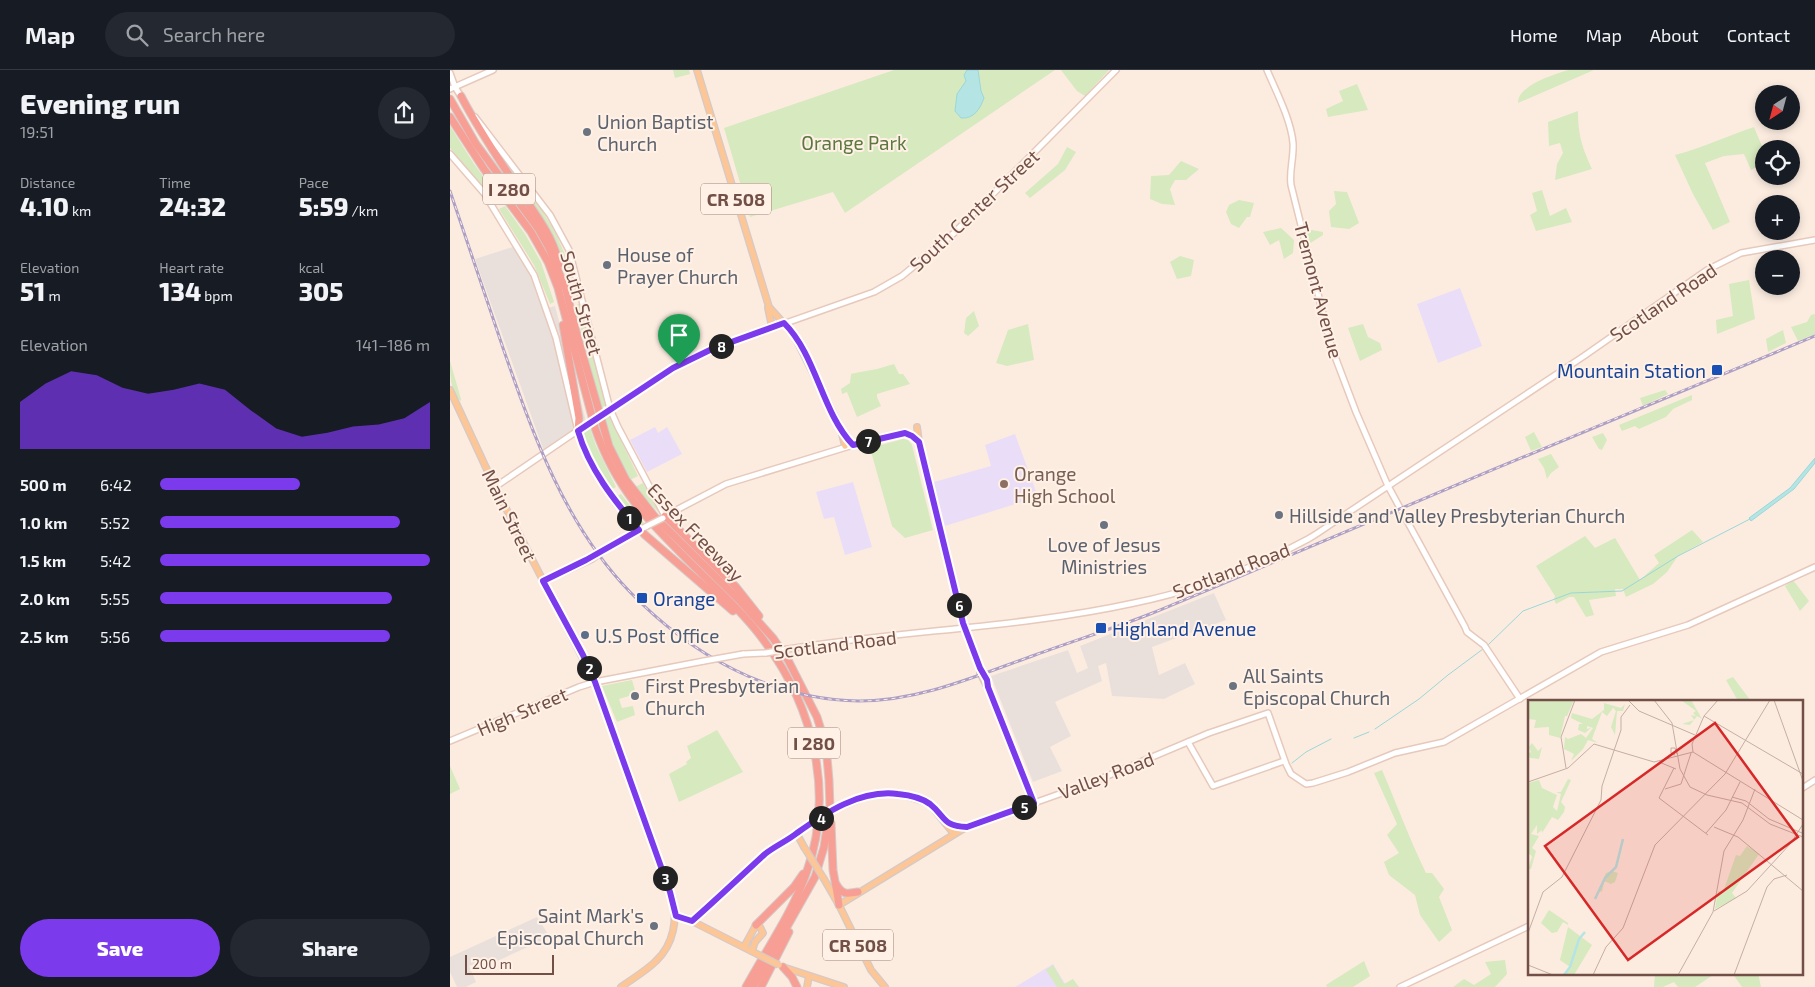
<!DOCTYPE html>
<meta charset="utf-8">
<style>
body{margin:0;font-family:"Exo 2",sans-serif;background:#242831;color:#f1f3f6;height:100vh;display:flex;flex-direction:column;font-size:19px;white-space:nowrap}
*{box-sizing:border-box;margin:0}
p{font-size:16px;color:#9ea1a6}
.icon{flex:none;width:28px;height:28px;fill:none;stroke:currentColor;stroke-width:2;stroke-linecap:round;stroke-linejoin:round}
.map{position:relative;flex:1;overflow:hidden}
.side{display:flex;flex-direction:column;background:#171b24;width:450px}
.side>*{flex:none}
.needle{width:32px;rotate:216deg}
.fabs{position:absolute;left:1305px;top:15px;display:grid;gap:10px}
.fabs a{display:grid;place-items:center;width:45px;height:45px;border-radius:50%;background:#171b24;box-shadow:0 2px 8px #0003;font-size:25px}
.scale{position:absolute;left:15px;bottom:12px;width:89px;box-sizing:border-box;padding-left:5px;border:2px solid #735047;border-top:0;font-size:14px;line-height:18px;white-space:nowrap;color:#735047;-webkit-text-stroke:4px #fff1e6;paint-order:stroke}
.pin{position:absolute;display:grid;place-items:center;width:42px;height:42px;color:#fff;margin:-51px -21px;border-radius:50% 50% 50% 0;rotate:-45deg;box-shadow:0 0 5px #0007}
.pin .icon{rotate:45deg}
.km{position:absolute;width:25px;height:25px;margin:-12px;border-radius:50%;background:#222;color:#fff;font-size:14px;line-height:25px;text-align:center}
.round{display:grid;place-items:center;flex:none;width:52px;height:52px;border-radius:26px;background:#242831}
.overview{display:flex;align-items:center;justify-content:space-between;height:85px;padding:0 20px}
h1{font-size:28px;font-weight:800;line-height:38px}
.figures{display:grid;grid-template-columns:repeat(3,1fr);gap:8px;height:85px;padding:5px 20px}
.figures div{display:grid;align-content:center}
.figures b{font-size:25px;font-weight:800}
.figures small{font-size:14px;font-weight:400}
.figures p{font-size:14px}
.chart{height:140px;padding:10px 20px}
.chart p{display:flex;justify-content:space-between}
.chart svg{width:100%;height:90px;margin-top:5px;fill:#7c3aed;opacity:.7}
.action{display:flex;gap:10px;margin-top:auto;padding:10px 20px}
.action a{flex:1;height:58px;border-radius:30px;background:#7c3aed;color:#fff;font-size:20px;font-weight:800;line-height:58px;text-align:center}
.action a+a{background:#242831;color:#f1f3f6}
ul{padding:0 20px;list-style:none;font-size:16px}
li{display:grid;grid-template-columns:80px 60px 1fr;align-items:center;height:38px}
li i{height:12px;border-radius:6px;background:#7c3aed}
header{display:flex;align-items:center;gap:30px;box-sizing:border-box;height:70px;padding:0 25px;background:#171b24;border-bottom:1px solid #363941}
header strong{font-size:24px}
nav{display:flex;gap:28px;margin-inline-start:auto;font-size:18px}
.search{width:350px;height:45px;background:#242831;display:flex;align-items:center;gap:12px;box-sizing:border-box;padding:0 18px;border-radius:28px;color:#9ea1a6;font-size:19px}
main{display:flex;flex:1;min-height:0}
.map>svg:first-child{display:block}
.industrial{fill:#eae0db}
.education{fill:#eaddf8}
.green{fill:#d7e9bf}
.water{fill:#b4e5e4;stroke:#9bd7d7}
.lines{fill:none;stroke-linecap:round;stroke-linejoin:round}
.stream{stroke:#9bd7d7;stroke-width:1}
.secondary-casing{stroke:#e7c9bc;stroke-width:8}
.primary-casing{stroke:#d5cac8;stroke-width:8}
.highway-casing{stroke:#d5cac8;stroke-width:9}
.secondary{stroke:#fff;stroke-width:5}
.primary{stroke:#fcc697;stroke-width:5.5}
.highway{stroke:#f89f95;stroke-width:7}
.rail-casing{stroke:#ad9fc5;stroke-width:3}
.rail{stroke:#fff1e6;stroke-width:1;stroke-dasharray:4;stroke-linecap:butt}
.secondary-bridge-casing{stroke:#e7c9bc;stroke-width:8;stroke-linecap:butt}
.primary-bridge-casing{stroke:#d5cac8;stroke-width:8;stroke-linecap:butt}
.secondary-bridge{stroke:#fff;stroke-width:5}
.primary-bridge{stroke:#fcc697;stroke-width:5.5}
.route-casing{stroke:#fff;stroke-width:10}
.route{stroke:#7c3aed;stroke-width:6}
.worship-dot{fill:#6b7280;stroke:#fff1e6;stroke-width:2}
.transit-dot{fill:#1a4fb4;stroke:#fff1e6;stroke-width:2}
.education-dot{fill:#8d6e63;stroke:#fff1e6;stroke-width:2}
.service-dot{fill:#5c6f8a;stroke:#fff1e6;stroke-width:2}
.labels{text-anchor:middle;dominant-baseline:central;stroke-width:4;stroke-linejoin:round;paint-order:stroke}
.shield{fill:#fff1e6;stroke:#9d8077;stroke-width:1}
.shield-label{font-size:18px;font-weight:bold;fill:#735047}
.worship-label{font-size:19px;fill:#5b616d;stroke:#fff1e6;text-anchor:start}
.park-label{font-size:19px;fill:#5a783f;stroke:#fff1e6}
.street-label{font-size:19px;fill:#735047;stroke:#fff1e6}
.transit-label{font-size:19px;fill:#164399;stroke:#fff1e6;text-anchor:start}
.education-label{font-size:19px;fill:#785e54;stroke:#fff1e6;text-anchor:start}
.service-label{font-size:19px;fill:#4e5e75;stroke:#fff1e6;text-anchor:start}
.inset-river{fill:none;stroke:#b4e5e4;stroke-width:2.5}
.inset-road{fill:none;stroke:#c5aea3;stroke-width:1}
.view{fill:#d62828;fill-opacity:0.15;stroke:#d62828;stroke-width:2.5}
.inset-edge{fill:none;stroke:#735047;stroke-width:2.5}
</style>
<header>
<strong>Map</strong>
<div class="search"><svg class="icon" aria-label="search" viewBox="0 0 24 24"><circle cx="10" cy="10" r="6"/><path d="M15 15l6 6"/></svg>Search here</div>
<nav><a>Home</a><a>Map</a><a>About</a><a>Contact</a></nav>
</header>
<main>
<section class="side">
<div class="overview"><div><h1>Evening run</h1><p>19:51</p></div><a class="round"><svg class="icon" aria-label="share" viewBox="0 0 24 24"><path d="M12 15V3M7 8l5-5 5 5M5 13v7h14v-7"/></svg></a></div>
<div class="figures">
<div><p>Distance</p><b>4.10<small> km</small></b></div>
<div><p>Time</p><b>24:32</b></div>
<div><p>Pace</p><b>5:59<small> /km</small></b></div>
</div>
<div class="figures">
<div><p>Elevation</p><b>51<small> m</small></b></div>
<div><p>Heart rate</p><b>134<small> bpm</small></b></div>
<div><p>kcal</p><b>305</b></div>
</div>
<div class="chart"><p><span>Elevation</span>141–186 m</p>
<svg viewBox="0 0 160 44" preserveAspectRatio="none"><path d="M0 44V21L10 12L20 6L30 8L40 14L50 17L60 15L70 12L80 15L90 25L100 34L110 38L120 36L130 33L140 32L150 29L160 21V44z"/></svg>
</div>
<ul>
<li><b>500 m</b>6:42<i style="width:52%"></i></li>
<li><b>1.0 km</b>5:52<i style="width:89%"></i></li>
<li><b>1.5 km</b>5:42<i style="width:100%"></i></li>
<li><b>2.0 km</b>5:55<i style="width:86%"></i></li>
<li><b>2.5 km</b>5:56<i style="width:85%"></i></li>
</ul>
<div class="action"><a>Save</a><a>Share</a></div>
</section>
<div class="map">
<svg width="1365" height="917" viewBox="0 0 1365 917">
<rect width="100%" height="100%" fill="#fcece0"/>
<g class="industrial">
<polygon points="69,175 85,200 98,238 105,236 137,355 95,384 25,189"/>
<polygon points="764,523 776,550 702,577 709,605 735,593 745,614 714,629 662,626 656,593 648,596 652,611 605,632 621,666 600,677 612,701 583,712 541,606 618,580 627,603 638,598 630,576"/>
<polygon points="87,847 100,867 34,897 31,891 19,896 26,912 16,917 7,917 0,902 0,887"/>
</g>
<g class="education">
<polygon points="1010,218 1032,276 988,293 967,234"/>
<polygon points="205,357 208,363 217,357 232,384 197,402 180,370"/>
<polygon points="565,364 588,427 495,456 484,412 541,396 535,375"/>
<polygon points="403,412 422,477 395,485 384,447 374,449 366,422"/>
<polygon points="603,894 617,917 565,917"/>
</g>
<g class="green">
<polygon points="223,0 239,0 240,4 225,8"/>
<polygon points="444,0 605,0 395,143 383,122 300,147 274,58"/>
<polygon points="611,0 659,0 635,26 627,21"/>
<path d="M 1118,0 L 1144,0 L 1068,33 C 1068,15 1103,5 1118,0 Z"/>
<polygon points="907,14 918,40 878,47 876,39 893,31 889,21"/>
<path d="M 1128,41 C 1128,65 1132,77 1142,99 L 1105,110 L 1107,94 L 1113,83 L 1110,73 L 1099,76 L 1098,52 Z"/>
<polygon points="0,56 24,94 49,128 44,130 0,78"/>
<path d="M 1304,57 L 1314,81 L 1314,93 L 1301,100 L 1294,84 L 1274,86 L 1255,93 L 1280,152 L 1263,160 L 1243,124 L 1225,85 C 1252,78 1277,66 1304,57 Z"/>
<polygon points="617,77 626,82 615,100 580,128 575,123 608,94"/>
<polygon points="731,91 749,99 736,110 725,110 720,119 725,135 712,134 700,129 701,106 719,105"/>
<polygon points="1092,120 1100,146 1116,138 1122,152 1086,161 1080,145 1087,141 1082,123"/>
<polygon points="884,121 897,122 909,153 899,159 881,157 879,141 886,134"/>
<path d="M 79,126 C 86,130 92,140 96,147 C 112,172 119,195 128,223 L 121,226 L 109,181 L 76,128 Z"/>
<polygon points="789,130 804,133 800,147 797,147 789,158 781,154 776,142 779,135"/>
<polygon points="55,136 75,164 91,192 104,232 100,234 84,195 49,139"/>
<polygon points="831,158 844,170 843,183 834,189 829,170 820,175 813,162"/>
<polygon points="856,159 873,162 873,165 859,174"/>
<polygon points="730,186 744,190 741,206 727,209 720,192"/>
<polygon points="1299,210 1305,249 1267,264 1266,250 1283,246 1279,214"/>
<polygon points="130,233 156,335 151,338 125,236"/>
<polygon points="524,241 529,256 518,266 514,263 516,248"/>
<polygon points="1365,244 1365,264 1348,271 1341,257 1357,252 1361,245"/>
<polygon points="578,254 584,290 557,296 546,293 558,260"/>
<polygon points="913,254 918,267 930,273 932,280 910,291 898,258"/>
<polygon points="1333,260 1336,273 1318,282 1316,269"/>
<path d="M 0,291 L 11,329 L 11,331 C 0,323 0,304 0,291 Z"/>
<polygon points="444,294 449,304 453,304 460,314 427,324 427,327 431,336 407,347 397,322 392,324 391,319 400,313 401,304 405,303 427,299"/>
<polygon points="1215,320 1218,324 1193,336 1190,328"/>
<polygon points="1242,325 1242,330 1223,339 1216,347 1189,359 1185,356 1172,361 1169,355"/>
<polygon points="159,345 188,406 180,410 163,377 153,348"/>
<polygon points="140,358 146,376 166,417 162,419 143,388 133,364"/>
<polygon points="1084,362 1092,377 1081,381 1075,367"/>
<polygon points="1153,363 1157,370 1152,380 1149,379 1142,367"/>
<polygon points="453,369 458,370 462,375 483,460 455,468 442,456 420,378"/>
<polygon points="1101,384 1109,397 1101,403 1097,409 1094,398 1088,389"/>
<polygon points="193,413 209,443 185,417"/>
<polygon points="171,424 194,453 190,455 166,427"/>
<polygon points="1242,460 1253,472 1228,486 1217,502 1203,514 1176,527 1173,519 1165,519 1166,526 1139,530 1144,545 1136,547 1124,527 1119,527 1106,534 1104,529 1105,526 1086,496 1135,466 1145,478 1165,468 1190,510 1209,493 1204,485"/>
<polygon points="1343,510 1359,531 1350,541 1335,516"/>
<polygon points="1283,607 1301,631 1288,631 1276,610"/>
<polygon points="182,610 186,624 169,629 172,638 183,636 185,645 167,652 152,616"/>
<polygon points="267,660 293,702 229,732 219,704 237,694 236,692 241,688 237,676"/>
<polygon points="0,696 10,719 0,724"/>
<path d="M 932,700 C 947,735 960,770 976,803 L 982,803 L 994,819 L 989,827 L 1002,860 L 989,872 L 970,845 L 965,825 L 939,805 L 934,792 L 949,783 L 937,765 L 947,754 L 924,703 Z"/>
<polygon points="1055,890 1057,904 1045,917 1003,917 1014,909 1024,915 1041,904 1035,892"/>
<polygon points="914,891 920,906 903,917 877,917 876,915"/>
<polygon points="603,895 614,914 623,909 629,917 607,917 596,900"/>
<polygon points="1205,903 1225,903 1229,907 1234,903 1266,903 1245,917 1228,917 1224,912 1213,917 1204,917"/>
<polygon points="1282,903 1308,903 1311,917 1292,917"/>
</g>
<g class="water">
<path d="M 517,0 L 528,0 L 531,21 L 534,28 C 530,39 524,49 511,48 L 505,41 L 507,24 L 516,11 L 514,5 Z"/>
<polygon points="1365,388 1365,393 1344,419 1301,451 1299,448 1340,418"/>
</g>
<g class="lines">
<g class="stream">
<polyline points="1038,575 1073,541 1121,523 1172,521 1228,486 1300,449"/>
<polyline points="925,659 969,629 998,605 1033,579"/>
<polyline points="904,668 919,662"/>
<polyline points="842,693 856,682 881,669"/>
</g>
<defs>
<g id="secondary">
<path d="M 817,0 C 826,21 841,50 843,73 C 844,87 839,101 841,115 L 881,276 L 906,342 L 938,416 L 1015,557 L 1017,562 L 1034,575 L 1070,629"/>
<polyline points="0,3 5,17 12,28"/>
<polyline points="0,19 43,0"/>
<polyline points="25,47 100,145 119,180 160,339 168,357 215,446"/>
<polyline points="0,84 34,123 84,205 106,268 128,361 138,387 148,406 166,433 194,464"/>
<polyline points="156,342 223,298 262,279 424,222 452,206 504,163 666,0"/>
<polyline points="45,417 130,359"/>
<polyline points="213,447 276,414 403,375"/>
<polyline points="153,480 197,456"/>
<polyline points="93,511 142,489 156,479"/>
<path d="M 338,579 C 452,560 570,558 684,533 C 744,521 804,498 858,469 C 871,462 883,452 896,444 L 1134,286 L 1257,200 L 1291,183 L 1365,170"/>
<polyline points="293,584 316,583"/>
<polyline points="0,671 129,617 145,612 254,591"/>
<polyline points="738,672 763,716 834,691"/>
<polyline points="1351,719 1365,710"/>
<polyline points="584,733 643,712 759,663 818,643 836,694 841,704 856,714 863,713 898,702 945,683 994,672 1151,582 1238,555 1365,497"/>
<polyline points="950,917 1079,856"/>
</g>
<g id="primary">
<polyline points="247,0 319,237 344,265 391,359 403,375 455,363 462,366 469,372 514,557 530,598 530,603 543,628 584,733 513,759 389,835"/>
<polyline points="318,238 322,257"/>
<path d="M 0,320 L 45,417 L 145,612 L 222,826 C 228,849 224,874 206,891 C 196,901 182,909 171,917"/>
<polyline points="467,357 469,372"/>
<polyline points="392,364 395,376"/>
<polyline points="385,739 414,727 432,723 450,724 479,733 504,764"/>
<polyline points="347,764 354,777"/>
<polyline points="374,809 389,835 421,900 435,917"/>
<polyline points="226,846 236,848 307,884"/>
<polyline points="242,851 315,784 356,757"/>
<polyline points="294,877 306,855 310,857 313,863 305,872 302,881"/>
<polyline points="333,897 394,917"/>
<polyline points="357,917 359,906"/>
</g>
<g id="highway">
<path d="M 11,26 C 27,57 47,87 67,117 C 83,141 103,165 109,194"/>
<polyline points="0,29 26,74 89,160 99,178 116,220 127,265 159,376 176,410 205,447 290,531 323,568 338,590 367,647 376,676 379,710 380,737 374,777 365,807 303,917"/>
<path d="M 0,47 L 34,99 L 81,162 L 98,192 L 108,218 L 145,358 C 168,426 207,459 256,508 C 277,529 298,548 315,572 C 364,638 385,725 356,804 C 343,841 315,882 296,917"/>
<polyline points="113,255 129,348 128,361"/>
<polyline points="215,446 286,517 309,546"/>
<polyline points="194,464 283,541"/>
<polyline points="381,753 383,800 389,835"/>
<path d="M 386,814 C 392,825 397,824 408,822"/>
<polyline points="306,855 344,817 353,804"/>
<polyline points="333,897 342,907 347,917"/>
<polyline points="311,917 339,862"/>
</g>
</defs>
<use href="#secondary" class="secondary-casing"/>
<use href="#primary" class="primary-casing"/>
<use href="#highway" class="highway-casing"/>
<use href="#secondary" class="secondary"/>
<use href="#primary" class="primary"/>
<use href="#highway" class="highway"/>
<defs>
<path id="rail" d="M 0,121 C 18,173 35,226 53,278 C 83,365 115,455 180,522 C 241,585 321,630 409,631 C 471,631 528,605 585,585 C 623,571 662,559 700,544 C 737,529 774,513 812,497 C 996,419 1180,342 1365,266"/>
</defs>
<use href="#rail" class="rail-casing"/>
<use href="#rail" class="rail"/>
<defs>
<g id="secondary-bridge">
<polyline points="132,358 156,342"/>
<polyline points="197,456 213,448"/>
<polyline points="316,583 338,579"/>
<polyline points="254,591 293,584"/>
</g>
<g id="primary-bridge">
<polyline points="356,757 385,739"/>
<polyline points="354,777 374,809"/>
<polyline points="307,884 329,895"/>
</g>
</defs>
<use href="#secondary-bridge" class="secondary-bridge-casing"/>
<use href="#primary-bridge" class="primary-bridge-casing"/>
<use href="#secondary-bridge" class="secondary-bridge"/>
<use href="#primary-bridge" class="primary-bridge"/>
</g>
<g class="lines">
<defs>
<path id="route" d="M 334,253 C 367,286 371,341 403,375 L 455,363 L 462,366 L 469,372 L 513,553 L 530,598 L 537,610 L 538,617 L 584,733 L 517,757 C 492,756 496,747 480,734 C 472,728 458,725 448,724 C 411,719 375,743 347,763 C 337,771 325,776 315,784 C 291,806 267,829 242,851 L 226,846 L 220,822 L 145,612 L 133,585 L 93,511 L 136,490 L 189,460 C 164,430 139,399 128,361 L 223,298 L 262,279 Z"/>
</defs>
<use href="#route" class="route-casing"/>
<use href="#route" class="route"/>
</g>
<g class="worship-dot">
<circle cx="137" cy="62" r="5"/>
<circle cx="157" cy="195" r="5"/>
<circle cx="829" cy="445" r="5"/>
<circle cx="654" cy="455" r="5"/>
<circle cx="783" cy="616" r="5"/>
<circle cx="185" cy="626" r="5"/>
<circle cx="204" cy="856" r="5"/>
</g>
<g class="transit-dot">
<rect x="1261" y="294" width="12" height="12" rx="2.5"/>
<rect x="186" y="522" width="12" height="12" rx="2.5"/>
<rect x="645" y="552" width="12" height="12" rx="2.5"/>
</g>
<circle class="education-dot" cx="554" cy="414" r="5"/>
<circle class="service-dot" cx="135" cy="565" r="5"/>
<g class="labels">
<g class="shield">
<rect x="33" y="103.5" width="52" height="31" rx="4"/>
<rect x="251" y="113.5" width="70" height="31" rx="4"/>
<rect x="338" y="657.5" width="52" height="31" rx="4"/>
<rect x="373" y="859.5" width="70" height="31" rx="4"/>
</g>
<g class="shield-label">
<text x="59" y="119">I 280</text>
<text x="286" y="129">CR 508</text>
<text x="364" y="673">I 280</text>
<text x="408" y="875">CR 508</text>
</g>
<g class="worship-label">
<text x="147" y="51">Union Baptist<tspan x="147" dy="22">Church</tspan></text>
<text x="167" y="184">House of<tspan x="167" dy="22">Prayer Church</tspan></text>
<text x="839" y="445">Hillside and Valley Presbyterian Church</text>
<text x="654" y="474" text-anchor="middle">Love of Jesus<tspan x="654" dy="22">Ministries</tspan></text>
<text x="793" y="605">All Saints<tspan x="793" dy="22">Episcopal Church</tspan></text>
<text x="195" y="615">First Presbyterian<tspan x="195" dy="22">Church</tspan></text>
<text x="194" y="845" text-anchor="end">Saint Mark's<tspan x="194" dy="22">Episcopal Church</tspan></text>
</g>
<g class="park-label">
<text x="404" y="72">Orange Park</text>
</g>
<g class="street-label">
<text transform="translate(524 140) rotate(-43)">South Center Street</text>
<text transform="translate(869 220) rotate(75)">Tremont Avenue</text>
<text transform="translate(1213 232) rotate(-34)">Scotland Road</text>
<text transform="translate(132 233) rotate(74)">South Street</text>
<text transform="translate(60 445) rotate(64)">Main Street</text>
<text transform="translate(246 462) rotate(46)">Essex Freeway</text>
<text transform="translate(781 500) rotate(-21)">Scotland Road</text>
<text transform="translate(385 574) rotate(-7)">Scotland Road</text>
<text transform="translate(72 641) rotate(-23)">High Street</text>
<text transform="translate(656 705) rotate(-21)">Valley Road</text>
</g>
<g class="transit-label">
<text x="1256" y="300" text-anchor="end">Mountain Station</text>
<text x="203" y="528">Orange</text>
<text x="662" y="558">Highland Avenue</text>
</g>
<g class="education-label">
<text x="564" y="403">Orange<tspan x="564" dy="22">High School</tspan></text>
</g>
<g class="service-label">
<text x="145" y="565">U.S Post Office</text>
</g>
</g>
<g transform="translate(1078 630)">
<rect width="275" height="275" fill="#fcece0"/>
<path d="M 0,0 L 46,0 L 39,16 L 37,16 L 32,38 L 21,35 L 21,27 L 6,28 L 8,20 L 0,19 ZM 153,0 L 163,0 L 174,19 L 169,16 L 162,25 L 154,24 L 166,20 L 163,15 L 168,16 L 165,13 L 168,11 ZM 76,3 L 93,8 L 97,4 L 95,11 L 89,11 L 87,35 L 83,27 L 88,11 L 85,8 L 79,16 L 74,12 L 64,39 L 70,43 L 60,40 L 55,49 L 43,61 L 46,54 L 36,49 L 37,37 L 40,39 L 53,34 L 58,38 L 65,28 L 59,26 L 59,29 L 63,28 L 57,33 L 50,30 L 51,24 L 55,24 L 43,18 L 44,13 L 64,19 L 76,10 ZM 4,43 L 10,51 L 14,47 L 11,59 L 2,58 L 0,54 L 3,52 L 1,47 ZM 40,79 L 43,80 L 33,102 L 37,107 L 36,112 L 30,120 L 24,117 L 14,133 L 14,130 L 9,134 L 9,125 L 3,134 L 11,136 L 4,148 L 8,151 L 3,169 L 0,169 L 4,157 L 2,154 L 0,156 L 0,83 L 11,80 L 14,88 L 29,95 L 25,107 L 29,111 L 33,94 L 28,92 L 33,92 ZM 219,146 L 231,154 L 204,193 L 208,198 L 187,209 L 190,191 L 195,192 L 208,155 L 212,156 ZM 84,171 L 90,173 L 87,182 L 83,184 L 76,181 L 74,192 L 71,191 L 78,173 ZM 21,210 L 40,223 L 40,225 L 35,222 L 29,232 L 24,233 L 13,223 ZM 40,227 L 64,245 L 46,275 L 36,275 L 42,267 L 32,260 Z" fill="#d7e9bf"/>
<path class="inset-river" d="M 67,199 L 77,178 L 88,167 L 95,139M 36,275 L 42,267 L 51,239 L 57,232"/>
<path class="inset-road" d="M 100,0 L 111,11 L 167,35M 126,0 L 144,23 L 152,69 L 162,87 L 179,95 L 214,103 L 242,124 L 275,137M 190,0 L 176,16 L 164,44 L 165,52 L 275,120M 246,0 L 275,81M 176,16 L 275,74M 147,55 L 143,53 L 143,48 L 147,48 L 149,54M 131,62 L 148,69M 38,68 L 33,37 L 47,0M 146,68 L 131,98 L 180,135M 0,82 L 40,68 L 66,44 L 126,62 L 165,52M 137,89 L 153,84 L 163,53M 204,97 L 218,101 L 241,119 L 274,133M 186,127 L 210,137 L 275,191M 178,133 L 198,110 L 212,82M 186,211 L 219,191 L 263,143 L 275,124M 0,233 L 15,192 L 34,177 L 73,100 L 74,86 L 93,30 L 93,17 L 102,5M 0,265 L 25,275M 65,275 L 78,247 L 95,228 L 127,145 L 197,74 L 242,0M 150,275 L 185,212 L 196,151 L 215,120 L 227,89M 206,275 L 239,187 L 246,179 L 259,175"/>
<path class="view" d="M 187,23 L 270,137 L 100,260 L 17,146 Z"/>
<rect width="275" height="275" class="inset-edge"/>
</g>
</svg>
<div class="fabs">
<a><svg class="needle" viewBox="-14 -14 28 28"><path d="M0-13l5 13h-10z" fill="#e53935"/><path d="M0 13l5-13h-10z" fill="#9ea1a6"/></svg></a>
<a><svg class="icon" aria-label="locate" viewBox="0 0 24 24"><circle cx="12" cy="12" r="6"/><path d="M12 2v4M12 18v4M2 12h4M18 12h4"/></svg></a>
<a>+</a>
<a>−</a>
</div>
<div class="scale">200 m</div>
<div class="pin" style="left:229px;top:295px;background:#1e9e55"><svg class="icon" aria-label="arrive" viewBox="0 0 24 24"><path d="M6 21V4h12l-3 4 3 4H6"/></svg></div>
<b class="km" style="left:179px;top:448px">1</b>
<b class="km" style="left:139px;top:598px">2</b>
<b class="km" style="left:215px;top:808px">3</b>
<b class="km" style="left:371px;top:748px">4</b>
<b class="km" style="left:574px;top:737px">5</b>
<b class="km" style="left:509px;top:535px">6</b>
<b class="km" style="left:418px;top:371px">7</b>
<b class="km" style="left:271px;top:276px">8</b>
</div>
</main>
